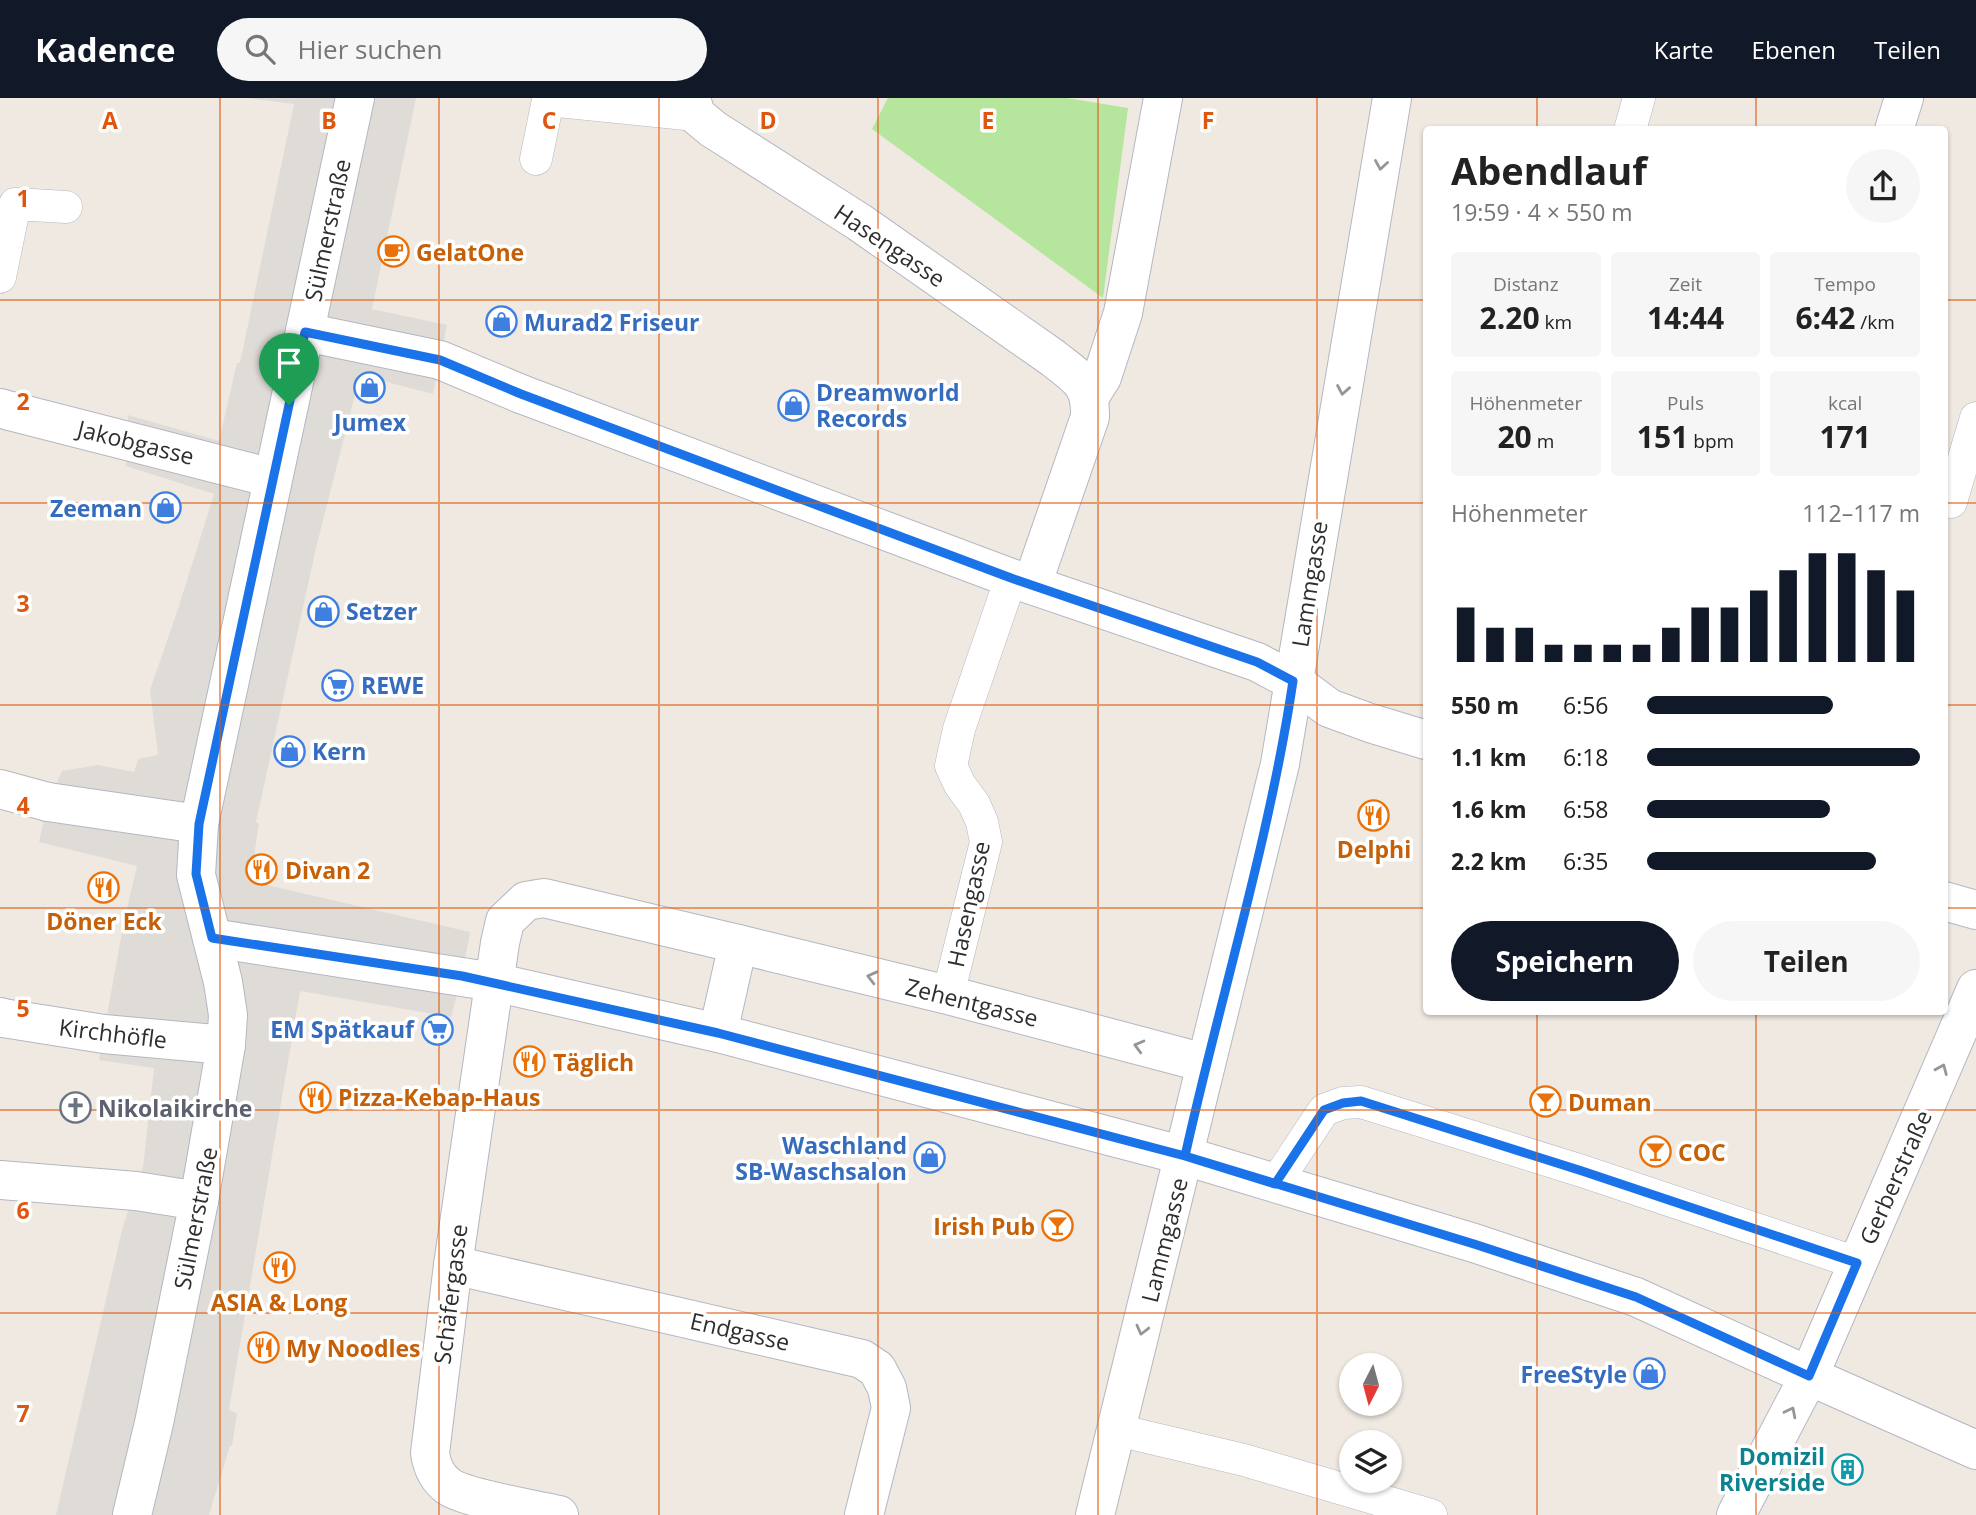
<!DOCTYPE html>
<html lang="de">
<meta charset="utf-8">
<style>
body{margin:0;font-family:"Open Sans",sans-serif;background:#f6f6f6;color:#222;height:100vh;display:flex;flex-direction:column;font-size:26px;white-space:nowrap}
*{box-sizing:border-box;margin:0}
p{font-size:23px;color:#767676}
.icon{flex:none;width:38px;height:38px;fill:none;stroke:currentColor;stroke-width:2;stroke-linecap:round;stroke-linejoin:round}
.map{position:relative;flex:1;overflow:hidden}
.sheet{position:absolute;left:1423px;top:28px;width:525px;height:889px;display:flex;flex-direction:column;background:#fff;border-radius:7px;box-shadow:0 2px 5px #0004}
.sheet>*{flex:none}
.needle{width:46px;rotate:186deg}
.buttons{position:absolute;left:1339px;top:1255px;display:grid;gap:14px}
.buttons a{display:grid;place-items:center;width:63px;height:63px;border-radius:50%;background:#fff;box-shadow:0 2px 5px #0004;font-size:35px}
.pin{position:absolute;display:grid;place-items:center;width:60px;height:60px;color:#fff;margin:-72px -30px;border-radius:50% 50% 50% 0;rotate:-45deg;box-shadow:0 0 7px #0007}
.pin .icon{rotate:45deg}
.round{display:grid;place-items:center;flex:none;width:74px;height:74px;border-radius:37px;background:#f6f6f6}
.overview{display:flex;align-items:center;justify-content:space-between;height:119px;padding:0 28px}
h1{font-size:38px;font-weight:700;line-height:52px}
.figures{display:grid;grid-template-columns:repeat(3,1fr);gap:10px;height:119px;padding:7px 28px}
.figures div{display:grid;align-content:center;border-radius:7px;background:#f6f6f6;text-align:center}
.figures b{font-size:30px;font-weight:700}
.figures small{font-size:19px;font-weight:400}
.figures p{font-size:19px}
.chart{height:196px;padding:14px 28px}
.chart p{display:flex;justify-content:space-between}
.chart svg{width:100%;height:126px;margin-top:7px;stroke:#111827;stroke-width:6}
.primary-button{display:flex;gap:14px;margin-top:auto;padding:14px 28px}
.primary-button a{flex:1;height:80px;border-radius:42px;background:#111827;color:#fff;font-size:28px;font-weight:700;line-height:80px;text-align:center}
.primary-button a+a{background:#f6f6f6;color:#222}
ul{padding:0 28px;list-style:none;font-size:23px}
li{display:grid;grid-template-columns:112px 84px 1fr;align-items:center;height:52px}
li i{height:18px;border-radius:9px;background:#111827}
header{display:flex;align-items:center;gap:42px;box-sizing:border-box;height:98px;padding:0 35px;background:#111827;color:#fff}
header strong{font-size:33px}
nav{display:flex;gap:38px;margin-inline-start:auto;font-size:24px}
.search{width:490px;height:63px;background:#f6f6f6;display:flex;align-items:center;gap:18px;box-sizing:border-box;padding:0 24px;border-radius:38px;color:#767676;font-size:26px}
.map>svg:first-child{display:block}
.green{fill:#b6e59e}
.plaza{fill:#dfdcd8}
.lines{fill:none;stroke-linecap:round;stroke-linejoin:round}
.service-casing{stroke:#b4b7c1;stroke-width:33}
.pedestrian-casing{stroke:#b4b7c1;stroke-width:40}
.minor-casing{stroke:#b4b7c1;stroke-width:40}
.service{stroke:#fff;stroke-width:32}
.pedestrian{stroke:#fff;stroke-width:38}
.minor{stroke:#fff;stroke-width:38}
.oneway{stroke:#969696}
.route-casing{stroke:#fff;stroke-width:14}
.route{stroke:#1a73e8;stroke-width:9}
.grid{fill:none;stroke:#df570e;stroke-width:2;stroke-opacity:0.55}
.labels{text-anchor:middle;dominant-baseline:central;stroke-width:7;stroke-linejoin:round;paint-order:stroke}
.street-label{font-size:23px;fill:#2e2e2e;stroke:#fff}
.food-label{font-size:23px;font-weight:bold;fill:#c56008;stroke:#fff;text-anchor:start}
.shop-label{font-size:23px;font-weight:bold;fill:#366cbe;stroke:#fff;text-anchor:start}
.worship-label{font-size:23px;font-weight:bold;fill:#5b616d;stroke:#fff;text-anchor:start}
.culture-label{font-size:23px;font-weight:bold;fill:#0d838f;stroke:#fff;text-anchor:end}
.grid-label{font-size:23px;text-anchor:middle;font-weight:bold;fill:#df570e;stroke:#fff;stroke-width:7;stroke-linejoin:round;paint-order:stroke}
</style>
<header>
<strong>Kadence</strong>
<div class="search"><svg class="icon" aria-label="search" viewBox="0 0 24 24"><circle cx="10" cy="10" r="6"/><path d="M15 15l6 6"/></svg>Hier suchen</div>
<nav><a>Karte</a><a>Ebenen</a><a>Teilen</a></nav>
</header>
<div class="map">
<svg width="1976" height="1417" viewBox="0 0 1976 1417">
<rect width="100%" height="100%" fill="#efe9e1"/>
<polygon class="green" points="888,0 1067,0 1128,10 1103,200 872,31"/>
<polygon class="plaza" points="248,0 416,0 372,211 447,227 433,296 360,277 316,450 256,724 259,726 250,783 470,834 462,878 451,919 300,893 229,1312 237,1315 232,1348 230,1348 209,1417 56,1417 123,1128 143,1069 154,970 99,962 123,828 137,768 39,744 48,704 62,673 98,667 134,674 138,661 158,657 150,592 178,511 214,396 126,368 128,317 219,343 237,265 240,265 294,6"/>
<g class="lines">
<defs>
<g id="service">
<polyline points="1630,32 1639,0"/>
<polyline points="536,61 548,2 696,17"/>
<polyline points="0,179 15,106 66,109"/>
<polyline points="1951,404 1976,320"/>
<polyline points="948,897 986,744 982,724 974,706 960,687 951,668 959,631 1011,480"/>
<polyline points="1275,1086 1324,1012 1343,1005 1361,1004 1582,1073 1857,1165"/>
<polyline points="1117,1332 1244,1362 1431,1417"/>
</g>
<g id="pedestrian">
<polyline points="305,234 440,262 521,296"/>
<polyline points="10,313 272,380"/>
<polyline points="48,704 199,726"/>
<polyline points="212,840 494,884"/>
<polyline points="3,920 104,936 226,947"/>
<polyline points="0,1082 136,1093 199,1103"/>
<polyline points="1809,1278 1976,1352"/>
<polyline points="132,1417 154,1325 199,1103 226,947 228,917 223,884 196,777 199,726 355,0"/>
</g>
<g id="minor">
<path d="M 691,0 L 696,17 L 713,31 L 859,124 L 1053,260 C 1078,280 1091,285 1090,319 L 1032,487"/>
<polyline points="1894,32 1904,0"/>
<polyline points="521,296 1011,480 1257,564 1293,583 1329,610 1370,625 1426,642"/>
<polyline points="1090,298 1102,279 1123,215 1163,0"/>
<polyline points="0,310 10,313"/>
<polyline points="0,691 48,704"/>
<polyline points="1944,803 1976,812"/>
<polyline points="738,846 948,897 1205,965"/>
<polyline points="494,884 718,935 1185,1058 1474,1145 1636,1199 1809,1278"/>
<polyline points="0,919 3,920"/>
<polyline points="453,1167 862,1261 877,1271 887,1290 891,1310 864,1417"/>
<path d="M 559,1417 C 535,1411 466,1401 448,1388 C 436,1379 432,1368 430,1355 L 453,1167 L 500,845 L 505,823 L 526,803 L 544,800 L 738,846 L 718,935"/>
<polyline points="1095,1417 1280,666 1392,0"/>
<polyline points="1736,1417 1809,1278 1976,891"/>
</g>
</defs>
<use href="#service" class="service-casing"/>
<use href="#pedestrian" class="pedestrian-casing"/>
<use href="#minor" class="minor-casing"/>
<use href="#service" class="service"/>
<use href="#pedestrian" class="pedestrian"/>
<use href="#minor" class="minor"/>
</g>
<defs><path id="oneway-chevron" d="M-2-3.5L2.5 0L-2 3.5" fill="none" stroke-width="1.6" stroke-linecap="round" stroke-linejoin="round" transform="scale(1.75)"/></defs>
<g class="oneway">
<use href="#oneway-chevron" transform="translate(1381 67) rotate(99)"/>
<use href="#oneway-chevron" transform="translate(1343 292) rotate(100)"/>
<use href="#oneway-chevron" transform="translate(872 879) rotate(-166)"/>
<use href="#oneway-chevron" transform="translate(1139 948) rotate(-165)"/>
<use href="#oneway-chevron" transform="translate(1942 971) rotate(-67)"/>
<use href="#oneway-chevron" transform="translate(1142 1232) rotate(104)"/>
<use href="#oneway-chevron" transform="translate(1791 1314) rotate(-63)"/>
</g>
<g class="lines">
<defs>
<path id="route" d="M 289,307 L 199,726 L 196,776 L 212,840 L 462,878 L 718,935 L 1185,1058 L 1275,1086 L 1324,1012 L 1343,1005 L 1361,1003 L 1582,1073 L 1857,1165 L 1809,1278 L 1636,1199 L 1474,1146 L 1185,1058 C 1220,900 1269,744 1293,583 L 1257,564 L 1011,480 L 521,296 L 440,262 L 305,234 L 289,307"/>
</defs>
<use href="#route" class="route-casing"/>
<use href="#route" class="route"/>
</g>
<path class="grid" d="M 220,0 L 220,1417M 439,0 L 439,1417M 659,0 L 659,1417M 878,0 L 878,1417M 1098,0 L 1098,1417M 1317,0 L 1317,1417M 1537,0 L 1537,32M 1756,0 L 1756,32M 0,202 L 1426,202M 1944,202 L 1976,202M 0,405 L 1426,405M 1944,405 L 1976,405M 0,607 L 1426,607M 1944,607 L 1976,607M 0,810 L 1426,810M 1944,810 L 1976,810M 1537,914 L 1537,1417M 1756,914 L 1756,1417M 0,1012 L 1976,1012M 0,1215 L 1976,1215"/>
<defs>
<symbol id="cafe-ring" viewBox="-11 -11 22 22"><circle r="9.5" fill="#fff" stroke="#e8710a" stroke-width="1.5"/><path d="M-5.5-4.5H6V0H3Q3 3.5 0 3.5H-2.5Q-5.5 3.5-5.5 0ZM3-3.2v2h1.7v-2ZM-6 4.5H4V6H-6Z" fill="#e8710a"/></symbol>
<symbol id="shop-ring" viewBox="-11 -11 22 22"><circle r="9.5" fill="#fff" stroke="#3f7fe0" stroke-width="1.5"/><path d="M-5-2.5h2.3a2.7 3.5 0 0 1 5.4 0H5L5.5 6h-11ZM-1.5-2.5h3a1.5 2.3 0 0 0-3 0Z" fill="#3f7fe0"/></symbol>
<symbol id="supermarket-ring" viewBox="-11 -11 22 22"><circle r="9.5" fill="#fff" stroke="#3f7fe0" stroke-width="1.5"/><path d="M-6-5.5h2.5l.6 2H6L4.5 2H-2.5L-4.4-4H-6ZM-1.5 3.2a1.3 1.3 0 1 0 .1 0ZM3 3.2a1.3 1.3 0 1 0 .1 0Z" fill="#3f7fe0"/></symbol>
<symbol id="restaurant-ring" viewBox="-11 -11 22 22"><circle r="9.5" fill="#fff" stroke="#e8710a" stroke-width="1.5"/><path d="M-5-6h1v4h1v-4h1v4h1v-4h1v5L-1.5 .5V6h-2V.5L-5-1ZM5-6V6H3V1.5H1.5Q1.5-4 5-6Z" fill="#e8710a"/></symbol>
<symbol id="bar-ring" viewBox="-11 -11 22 22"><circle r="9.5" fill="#fff" stroke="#e8710a" stroke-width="1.5"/><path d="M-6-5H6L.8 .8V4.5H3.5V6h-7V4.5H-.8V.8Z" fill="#e8710a"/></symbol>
<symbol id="church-ring" viewBox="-11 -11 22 22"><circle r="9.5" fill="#fff" stroke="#6b7280" stroke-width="1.5"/><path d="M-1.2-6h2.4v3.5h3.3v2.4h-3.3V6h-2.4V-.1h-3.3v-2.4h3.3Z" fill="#6b7280"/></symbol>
<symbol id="building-ring" viewBox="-11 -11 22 22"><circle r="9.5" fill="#fff" stroke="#0f9aa8" stroke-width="1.5"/><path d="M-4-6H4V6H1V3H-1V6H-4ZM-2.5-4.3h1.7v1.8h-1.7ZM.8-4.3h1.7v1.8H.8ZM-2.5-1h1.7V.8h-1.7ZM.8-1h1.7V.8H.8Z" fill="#0f9aa8"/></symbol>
</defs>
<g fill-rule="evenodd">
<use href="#cafe-ring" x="376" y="136" width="35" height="35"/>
<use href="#shop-ring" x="484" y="206" width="35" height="35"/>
<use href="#shop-ring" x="352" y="272" width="35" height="35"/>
<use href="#shop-ring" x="776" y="290" width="35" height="35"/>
<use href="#shop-ring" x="148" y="392" width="35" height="35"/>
<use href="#shop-ring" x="306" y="496" width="35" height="35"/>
<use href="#supermarket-ring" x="320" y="570" width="35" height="35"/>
<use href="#shop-ring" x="272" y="636" width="35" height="35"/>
<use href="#restaurant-ring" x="1356" y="700" width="35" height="35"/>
<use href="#restaurant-ring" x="244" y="754" width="35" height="35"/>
<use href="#restaurant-ring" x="86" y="772" width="35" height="35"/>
<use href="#supermarket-ring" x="420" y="914" width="35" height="35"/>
<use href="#restaurant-ring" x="512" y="946" width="35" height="35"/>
<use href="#restaurant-ring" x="298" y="982" width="35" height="35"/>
<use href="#bar-ring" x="1528" y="986" width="35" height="35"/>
<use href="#church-ring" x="58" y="992" width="35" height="35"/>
<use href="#bar-ring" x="1638" y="1036" width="35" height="35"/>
<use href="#shop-ring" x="912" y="1042" width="35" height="35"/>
<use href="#bar-ring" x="1040" y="1110" width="35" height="35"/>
<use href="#restaurant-ring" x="262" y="1152" width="35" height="35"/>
<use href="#restaurant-ring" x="246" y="1232" width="35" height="35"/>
<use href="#shop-ring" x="1632" y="1258" width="35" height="35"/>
<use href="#building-ring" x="1830" y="1354" width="35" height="35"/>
</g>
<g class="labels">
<g class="street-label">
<text transform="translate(327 132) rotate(-78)">Sülmerstraße</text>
<text transform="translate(890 147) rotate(34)">Hasengasse</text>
<text transform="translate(136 344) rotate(14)">Jakobgasse</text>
<text transform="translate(1309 486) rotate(-81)">Lammgasse</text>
<text transform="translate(968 806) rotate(-78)">Hasengasse</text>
<text transform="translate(972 904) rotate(14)">Zehentgasse</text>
<text transform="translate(113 935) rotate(7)">Kirchhöfle</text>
<text transform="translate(1895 1079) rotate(-66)">Gerberstraße</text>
<text transform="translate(195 1120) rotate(-79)">Sülmerstraße</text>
<text transform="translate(1164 1142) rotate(-76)">Lammgasse</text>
<text transform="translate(450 1196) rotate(-83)">Schäfergasse</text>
<text transform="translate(740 1233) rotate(13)">Endgasse</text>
</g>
<g class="food-label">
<text x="416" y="154">GelatOne</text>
<text x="1374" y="751" text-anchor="middle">Delphi</text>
<text x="285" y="772">Divan 2</text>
<text x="104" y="823" text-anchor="middle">Döner Eck</text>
<text x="553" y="964">Täglich</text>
<text x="338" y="999">Pizza-Kebap-Haus</text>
<text x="1568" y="1004">Duman</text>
<text x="1678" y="1054">COC</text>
<text x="1035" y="1128" text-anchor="end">Irish Pub</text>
<text x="279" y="1204" text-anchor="middle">ASIA &amp; Long</text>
<text x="286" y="1250">My Noodles</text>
</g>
<g class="shop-label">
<text x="524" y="224">Murad2 Friseur</text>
<text x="816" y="294">Dreamworld<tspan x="816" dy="26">Records</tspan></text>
<text x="370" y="324" text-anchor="middle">Jumex</text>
<text x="142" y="410" text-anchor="end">Zeeman</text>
<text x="346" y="513">Setzer</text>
<text x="361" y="587">REWE</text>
<text x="312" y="653">Kern</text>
<text x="414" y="931" text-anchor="end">EM Spätkauf</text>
<text x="907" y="1047" text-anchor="end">Waschland<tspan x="907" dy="26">SB-Waschsalon</tspan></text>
<text x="1627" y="1276" text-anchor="end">FreeStyle</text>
</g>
<g class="worship-label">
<text x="98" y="1010">Nikolaikirche</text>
</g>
<g class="culture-label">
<text x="1825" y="1358">Domizil<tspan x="1825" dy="26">Riverside</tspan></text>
</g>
</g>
<g class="grid-label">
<text x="110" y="31">A</text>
<text x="329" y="31">B</text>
<text x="549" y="31">C</text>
<text x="768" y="31">D</text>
<text x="988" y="31">E</text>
<text x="1208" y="31">F</text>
<text x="23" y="109">1</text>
<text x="23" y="312">2</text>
<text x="23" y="514">3</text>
<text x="23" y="716">4</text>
<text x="23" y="919">5</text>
<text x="23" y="1121">6</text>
<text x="23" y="1324">7</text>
</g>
</svg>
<div class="buttons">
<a><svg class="needle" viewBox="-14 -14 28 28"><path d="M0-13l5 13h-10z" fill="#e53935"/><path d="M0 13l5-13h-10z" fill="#767676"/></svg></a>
<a><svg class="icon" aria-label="layers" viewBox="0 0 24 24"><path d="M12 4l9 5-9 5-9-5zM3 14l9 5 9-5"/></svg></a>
</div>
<div class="pin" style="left:289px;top:307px;background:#1e9e55"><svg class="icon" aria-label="arrive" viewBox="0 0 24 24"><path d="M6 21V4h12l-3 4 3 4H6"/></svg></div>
<section class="sheet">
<div class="overview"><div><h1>Abendlauf</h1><p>19:59 · 4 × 550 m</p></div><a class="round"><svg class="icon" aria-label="share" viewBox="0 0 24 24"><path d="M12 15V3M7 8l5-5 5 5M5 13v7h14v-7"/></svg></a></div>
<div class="figures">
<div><p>Distanz</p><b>2.20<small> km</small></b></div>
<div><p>Zeit</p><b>14:44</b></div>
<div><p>Tempo</p><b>6:42<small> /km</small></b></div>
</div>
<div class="figures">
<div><p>Höhenmeter</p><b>20<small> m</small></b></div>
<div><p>Puls</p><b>151<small> bpm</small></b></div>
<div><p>kcal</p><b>171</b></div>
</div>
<div class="chart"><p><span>Höhenmeter</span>112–117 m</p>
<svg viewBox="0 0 160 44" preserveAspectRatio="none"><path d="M5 44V25M15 44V32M25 44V32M35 44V38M45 44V38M55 44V38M65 44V38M75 44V32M85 44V25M95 44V25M105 44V19M115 44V12M125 44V6M135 44V6M145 44V12M155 44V19"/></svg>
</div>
<ul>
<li><b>550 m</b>6:56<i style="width:68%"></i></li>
<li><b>1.1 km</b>6:18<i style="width:100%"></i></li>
<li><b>1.6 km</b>6:58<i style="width:67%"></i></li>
<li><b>2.2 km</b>6:35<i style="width:84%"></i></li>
</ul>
<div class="primary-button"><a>Speichern</a><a>Teilen</a></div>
</section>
</div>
